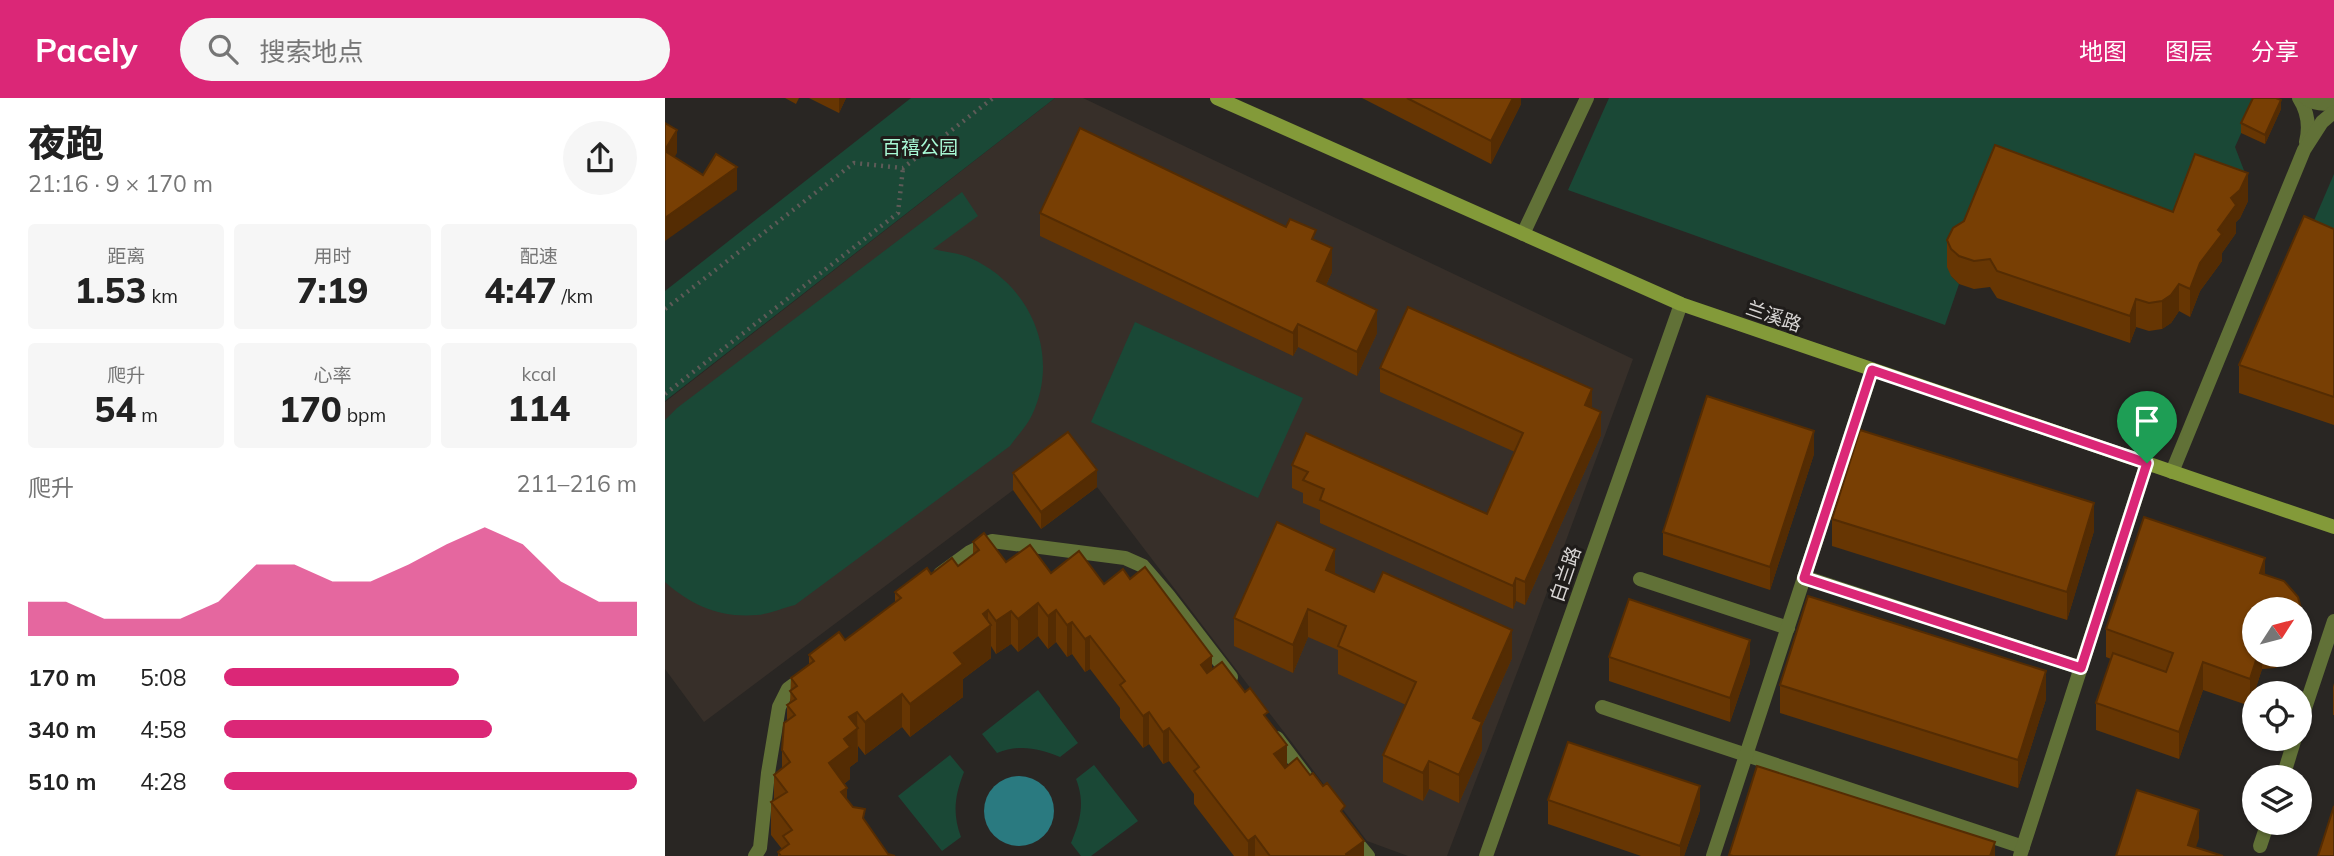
<!DOCTYPE html>
<html lang="zh">
<meta charset="utf-8">
<style>
body{margin:0;font-family:Mulish,"Noto Sans SC",sans-serif;background:#f6f6f6;color:#222;height:100vh;display:flex;flex-direction:column;font-size:26px;white-space:nowrap}
*{box-sizing:border-box;margin:0}
p{font-size:23px;color:#767676}
.icon{flex:none;width:38px;height:38px;fill:none;stroke:currentColor;stroke-width:2;stroke-linecap:round;stroke-linejoin:round}
.map{position:relative;flex:1;overflow:hidden}
.side{display:flex;flex-direction:column;background:#fff;width:665px}
.side>*{flex:none}
.needle{width:46px;rotate:54deg}
.tools{position:absolute;left:1577px;top:499px;display:grid;gap:14px}
.tools a{display:grid;place-items:center;width:70px;height:70px;border-radius:50%;background:#fff;box-shadow:0 2px 5px #0004;font-size:35px}
.pin{position:absolute;display:grid;place-items:center;width:60px;height:60px;color:#fff;margin:-72px -30px;border-radius:50% 50% 50% 0;rotate:-45deg;box-shadow:0 0 7px #0007}
.pin .icon{rotate:45deg}
.round{display:grid;place-items:center;flex:none;width:74px;height:74px;border-radius:37px;background:#f6f6f6}
.headline{display:flex;align-items:center;justify-content:space-between;height:119px;padding:0 28px}
h1{font-size:38px;font-weight:800;line-height:52px}
.figures{display:grid;grid-template-columns:repeat(3,1fr);gap:10px;height:119px;padding:7px 28px}
.figures div{display:grid;align-content:center;border-radius:7px;background:#f6f6f6;text-align:center}
.figures b{font-size:35px;font-weight:800}
.figures small{font-size:19px;font-weight:400}
.figures p{font-size:19px}
.chart{height:196px;padding:14px 28px}
.chart p{display:flex;justify-content:space-between}
.chart svg{width:100%;height:126px;margin-top:7px;fill:#db2777;opacity:.7}
ul{padding:0 28px;list-style:none;font-size:23px}
li{display:grid;grid-template-columns:112px 84px 1fr;align-items:center;height:52px}
li i{height:18px;border-radius:9px;background:#db2777}
header{display:flex;align-items:center;gap:42px;box-sizing:border-box;height:98px;padding:0 35px;background:#db2777;color:#fff}
header strong{font-size:33px}
nav{display:flex;gap:38px;margin-inline-start:auto;font-size:24px}
.search{width:490px;height:63px;background:#f6f6f6;display:flex;align-items:center;gap:18px;box-sizing:border-box;padding:0 24px;border-radius:38px;color:#767676;font-size:26px}
main{display:flex;flex:1;min-height:0}
.map>svg:first-child{display:block}
.built{fill:#372f29}
.green{fill:#1a4836}
.water{fill:#2a7a80}
.lines{fill:none;stroke-linecap:round;stroke-linejoin:round}
.path{stroke:#5e5b58;stroke-width:4.5;stroke-dasharray:2 5;stroke-linecap:butt}
.lane{stroke:#617137;stroke-width:14}
.street{stroke:#617137;stroke-width:14}
.secondary{stroke:#839a39;stroke-width:14}
.wall{fill:#673603}
.shaded-wall{fill:#542c03}
.building{fill:#783f04;stroke:#542c03;stroke-width:2}
.route-casing{stroke:#fff;stroke-width:14}
.route{stroke:#db2777;stroke-width:9}
.labels{text-anchor:middle;dominant-baseline:central;stroke-width:6;stroke-linejoin:round;paint-order:stroke}
.park-label{font-size:19px;fill:#a8f9d5;stroke:#1f1c1a}
.street-label{font-size:19px;fill:#d8d5d4;stroke:#1f1c1a}
</style>
<header>
<strong>Pacely</strong>
<div class="search"><svg class="icon" aria-label="search" viewBox="0 0 24 24"><circle cx="10" cy="10" r="6"/><path d="M15 15l6 6"/></svg>搜索地点</div>
<nav><a>地图</a><a>图层</a><a>分享</a></nav>
</header>
<main>
<section class="side">
<div class="headline"><div><h1>夜跑</h1><p>21:16 · 9 × 170 m</p></div><a class="round"><svg class="icon" aria-label="share" viewBox="0 0 24 24"><path d="M12 15V3M7 8l5-5 5 5M5 13v7h14v-7"/></svg></a></div>
<div class="figures">
<div><p>距离</p><b>1.53<small> km</small></b></div>
<div><p>用时</p><b>7:19</b></div>
<div><p>配速</p><b>4:47<small> /km</small></b></div>
</div>
<div class="figures">
<div><p>爬升</p><b>54<small> m</small></b></div>
<div><p>心率</p><b>170<small> bpm</small></b></div>
<div><p>kcal</p><b>114</b></div>
</div>
<div class="chart"><p><span>爬升</span>211–216 m</p>
<svg viewBox="0 0 160 44" preserveAspectRatio="none"><path d="M0 44V32L10 32L20 38L30 38L40 38L50 32L60 19L70 19L80 25L90 25L100 19L110 12L120 6L130 12L140 25L150 32L160 32V44z"/></svg>
</div>
<ul>
<li><b>170 m</b>5:08<i style="width:57%"></i></li>
<li><b>340 m</b>4:58<i style="width:65%"></i></li>
<li><b>510 m</b>4:28<i style="width:100%"></i></li>
</ul>
</section>
<div class="map">
<svg width="1669" height="758" viewBox="0 0 1669 758">
<rect width="100%" height="100%" fill="#292623"/>
<polygon class="built" points="390,0 418,0 968,261 861,551 782,758 743,758 702,743 403,351 39,624 0,571 0,304"/>
<g class="green">
<polygon points="246,0 390,0 0,303 0,193"/>
<polygon points="944,0 1610,0 1578,31 1570,49 1580,75 1508,142 1286,178 1294,186 1280,227 903,92"/>
<polygon points="1669,76 1669,159 1639,146"/>
<path d="M 297,94 L 313,118 L 268,151 C 280,154 294,155 305,160 C 365,186 396,256 367,317 C 362,328 352,338 345,348 L 130,507 C 118,510 104,516 92,517 C 55,520 27,508 0,484 L 0,322 L 12,310 Z"/>
<polygon points="470,224 638,300 593,400 426,324"/>
<path d="M 373,592 L 413,645 L 395,659 C 373,650 355,646 332,655 L 317,636 Z"/>
<path d="M 285,657 L 299,674 C 290,697 287,715 296,739 L 277,753 L 233,698 Z"/>
<path d="M 429,667 L 473,723 L 426,758 L 416,758 L 406,745 C 416,722 420,704 411,681 Z"/>
</g>
<circle class="water" cx="354" cy="713" r="35"/>
<g class="lines">
<g class="path">
<polyline points="0,211 189,65 238,70 328,0"/>
<polyline points="0,296 233,115 238,70"/>
</g>
<g class="lane">
<path d="M 1634,0 C 1643,14 1645,28 1641,44"/>
<path d="M 1641,0 C 1648,6 1660,7 1669,4"/>
<polyline points="858,136 922,0"/>
<polyline points="1507,374 1639,52 1657,24 1669,14"/>
<polyline points="275,476 305,454 327,443 460,460 478,468 503,497 566,579"/>
<polyline points="1139,479 1416,570"/>
<polyline points="975,481 1123,530"/>
<polyline points="937,609 1358,749"/>
<polyline points="1634,628 1669,523"/>
<polyline points="612,640 640,677"/>
<polyline points="1618,679 1630,640"/>
<polyline points="688,740 703,758"/>
<polyline points="1595,748 1603,724"/>
<polyline points="90,758 95,750 103,675 114,609 123,591 142,577"/>
<polyline points="1048,758 1207,272"/>
<polyline points="1355,758 1482,365"/>
</g>
<polyline class="street" points="821,758 1016,206"/>
<polyline class="secondary" points="552,0 1016,206 1669,429"/>
</g>
<g class="wall">
<polygon points="120,0 134,0 131,6"/>
<polygon points="144,0 181,0 174,15"/>
<polygon points="697,0 856,0 856,6 826,66"/>
<polygon points="1616,11 1600,46 1576,35 1576,25"/>
<polygon points="1583,103 1575,120 1571,124 1571,135 1557,155 1557,163 1535,193 1525,219 1514,213 1506,225 1497,231 1484,233 1471,229 1465,245 1332,200 1325,189 1309,191 1294,186 1286,178 1282,169 1282,142 1508,114"/>
<polygon points="375,115 621,129 651,143 667,174 661,187 712,235 692,278 633,249 628,258 375,138"/>
<polygon points="1669,131 1669,327 1574,295 1574,267"/>
<polygon points="715,270 927,310 936,337 860,507 851,503 848,511 655,425 655,412 638,405 638,395 627,390 627,367 822,416 850,354 715,294"/>
<polygon points="1149,356 1105,492 998,457 998,434"/>
<polygon points="348,375 432,389 376,431 348,392"/>
<polygon points="1479,419 1600,460 1600,477 1619,483 1633,499 1637,514 1637,541 1634,555 1634,511 1589,511 1589,556 1633,556 1625,564 1610,570 1597,571 1585,608 1538,592 1514,661 1431,632 1431,605 1446,561 1441,559 1441,531"/>
<polygon points="1167,421 1429,433 1402,522 1167,448"/>
<polygon points="308,444 341,464 439,486 465,481 547,571 580,594 603,622 622,668 645,677 680,718 699,758 569,758 529,706 529,696 504,663 498,666 484,646 478,650 455,620 455,610 425,571 420,574 407,556 402,559 391,544 383,551 373,538 353,554 346,546 331,556 326,548 326,560 298,581 298,599 245,639 237,629 200,657 193,648 193,663 185,669 185,681 179,686 182,702 200,723 223,756 230,758 113,758 113,754 117,751 106,737 106,704 109,703 109,677 117,671 117,652 122,623 122,607 125,605 126,580 144,567 144,557 180,542 230,504 230,494 266,476 293,468 308,457"/>
<polygon points="670,476 847,560 817,628 817,652 794,705 764,691 758,703 718,684 718,657 741,607 673,576 673,552 643,539 628,575 569,548 569,520"/>
<polygon points="944,559 1085,565 1065,624 944,583"/>
<polygon points="1669,585 1669,617 1668,617 1668,589"/>
<polygon points="1115,587 1381,601 1353,690 1115,615"/>
<polygon points="883,702 1035,712 1019,758 976,758 883,726"/>
</g>
<g class="shaded-wall">
<polygon points="174,0 181,0 174,15"/>
<polygon points="848,0 856,0 856,6 826,66 826,43"/>
<polygon points="1616,2 1616,11 1600,46 1600,37"/>
<polygon points="12,32 12,55 0,75 0,52"/>
<polygon points="72,69 72,92 0,143 0,120"/>
<polygon points="1583,75 1583,103 1575,120 1571,124 1571,135 1557,155 1557,163 1535,193 1525,219 1525,191 1535,165 1553,132 1566,100"/>
<polygon points="667,150 667,174 652,206 652,183"/>
<polygon points="1514,186 1514,213 1506,225 1497,231 1497,203"/>
<polygon points="1471,201 1471,229 1465,245 1465,218"/>
<polygon points="712,212 712,235 692,278 692,254"/>
<polygon points="633,226 633,249 628,258 628,235"/>
<polygon points="927,291 927,314 920,307"/>
<polygon points="936,314 936,337 860,507 860,484"/>
<polygon points="1149,333 1149,356 1105,492 1105,469"/>
<polygon points="432,372 432,389 376,431 376,414"/>
<polygon points="1429,405 1429,433 1402,522 1402,494"/>
<polygon points="670,451 670,479 661,472"/>
<polygon points="1600,460 1600,488 1595,475"/>
<polygon points="851,480 851,503 848,511 848,488"/>
<polygon points="373,505 373,538 353,554 353,521"/>
<polygon points="643,511 643,539 628,575 628,547"/>
<polygon points="323,512 323,529 326,527 326,560 298,581 298,599 245,639 245,606 289,555 318,516"/>
<polygon points="391,512 391,544 383,551 383,518"/>
<polygon points="346,513 346,546 331,556 331,523"/>
<polygon points="1637,514 1637,541 1634,555 1634,527"/>
<polygon points="407,524 407,556 402,559 402,527"/>
<polygon points="847,532 847,560 817,628 817,652 794,705 794,677 808,620"/>
<polygon points="425,538 425,571 420,574 420,541"/>
<polygon points="1085,542 1085,565 1065,624 1065,600"/>
<polygon points="1593,556 1597,556 1597,571 1585,608 1585,581"/>
<polygon points="1610,556 1633,556 1625,564 1610,570"/>
<polygon points="547,558 547,590 536,567"/>
<polygon points="1538,564 1538,592 1514,661 1514,634"/>
<polygon points="1381,573 1381,601 1353,690 1353,662"/>
<polygon points="237,596 237,629 200,657 200,624"/>
<polygon points="192,614 193,663 185,669 185,681 164,698 164,665 179,641 184,619"/>
<polygon points="484,614 484,646 478,650 478,618"/>
<polygon points="504,630 504,663 498,666 498,634"/>
<polygon points="622,647 622,679 609,656"/>
<polygon points="764,663 764,691 758,703 758,675"/>
<polygon points="1035,688 1035,712 1019,758 1015,758 1015,748"/>
<polygon points="182,690 182,723 176,694"/>
<polygon points="1534,712 1534,740 1528,758 1523,747"/>
<polygon points="590,738 590,758 583,758 583,743"/>
<polygon points="699,743 699,758 681,758 681,756"/>
<polygon points="1330,744 1330,758 1325,758"/>
</g>
<g class="building">
<polygon points="742,0 848,0 826,43"/>
<polygon points="1588,0 1611,0 1616,2 1600,37 1576,25"/>
<polygon points="0,25 12,32 0,52"/>
<polygon points="415,30 621,129 625,121 651,132 647,141 667,150 652,183 712,212 692,254 633,226 628,235 375,115"/>
<polygon points="1330,47 1508,114 1530,56 1583,75 1575,92 1566,100 1571,107 1553,132 1557,136 1535,165 1525,191 1514,186 1506,197 1497,203 1484,205 1471,201 1465,218 1332,173 1325,161 1309,163 1294,158 1286,151 1282,142 1288,130 1299,123"/>
<polygon points="0,53 38,77 51,56 72,69 0,120"/>
<polygon points="1639,118 1669,131 1669,299 1574,267"/>
<polygon points="743,209 927,291 920,307 936,314 860,484 851,480 848,488 655,402 659,391 638,382 643,374 627,367 641,335 822,416 858,335 715,270"/>
<polygon points="1042,298 1149,333 1105,469 998,434"/>
<polygon points="1195,332 1429,405 1402,494 1167,421"/>
<polygon points="403,334 432,372 376,414 348,375"/>
<polygon points="1479,419 1600,460 1595,475 1619,483 1633,499 1637,514 1634,527 1634,511 1589,511 1589,556 1593,556 1585,581 1538,564 1514,634 1431,605 1448,555 1501,574 1508,555 1441,531"/>
<polygon points="612,424 670,451 661,472 709,494 718,474 847,532 808,620 817,624 794,677 764,663 758,675 718,657 751,584 673,548 681,528 643,511 628,547 569,520"/>
<polygon points="319,435 341,464 365,447 386,475 414,453 439,486 458,471 465,481 480,469 547,558 536,567 542,575 557,564 580,594 585,590 603,614 599,617 622,647 609,656 620,670 632,660 645,677 648,675 658,688 662,685 680,708 676,713 699,743 681,756 682,758 605,758 590,738 583,743 529,673 534,669 504,630 498,634 484,614 478,618 455,587 460,583 425,538 420,541 407,524 402,527 391,512 383,518 373,505 353,521 346,513 331,523 323,512 318,516 326,527 289,555 298,566 245,606 237,596 200,624 192,614 184,619 193,630 179,641 185,649 164,665 182,690 176,694 188,709 200,711 198,720 223,756 230,758 116,758 113,754 124,746 118,738 127,732 106,704 122,694 109,677 125,664 117,652 119,625 130,617 122,607 131,601 125,593 132,588 126,580 149,563 144,557 174,534 180,542 236,500 230,494 262,470 266,476 287,460 293,468 314,452 308,444"/>
<polygon points="1143,498 1381,573 1353,662 1115,587"/>
<polygon points="964,501 1085,542 1065,600 944,559"/>
<polygon points="903,644 1035,688 1015,748 883,702"/>
<polygon points="1092,668 1330,744 1325,758 1068,758 1064,757"/>
<polygon points="1472,692 1534,712 1523,747 1558,758 1451,758"/>
<polygon points="1669,708 1669,758 1653,758"/>
</g>
<g class="lines">
<defs>
<polygon id="route" points="1207,272 1482,365 1416,570 1139,480"/>
</defs>
<use href="#route" class="route-casing"/>
<use href="#route" class="route"/>
</g>
<g class="labels">
<g class="park-label">
<text x="255" y="49">百禧公园</text>
</g>
<g class="street-label">
<text transform="translate(1109 218) rotate(19)">兰溪路</text>
<text transform="translate(900 476) rotate(-71)">白兰路</text>
</g>
</g>
</svg>
<div class="tools">
<a><svg class="needle" viewBox="-14 -14 28 28"><path d="M0-13l5 13h-10z" fill="#e53935"/><path d="M0 13l5-13h-10z" fill="#767676"/></svg></a>
<a><svg class="icon" aria-label="locate" viewBox="0 0 24 24"><circle cx="12" cy="12" r="6"/><path d="M12 2v4M12 18v4M2 12h4M18 12h4"/></svg></a>
<a><svg class="icon" aria-label="layers" viewBox="0 0 24 24"><path d="M12 4l9 5-9 5-9-5zM3 14l9 5 9-5"/></svg></a>
</div>
<div class="pin" style="left:1482px;top:365px;background:#1e9e55"><svg class="icon" aria-label="arrive" viewBox="0 0 24 24"><path d="M6 21V4h12l-3 4 3 4H6"/></svg></div>
</div>
</main>
